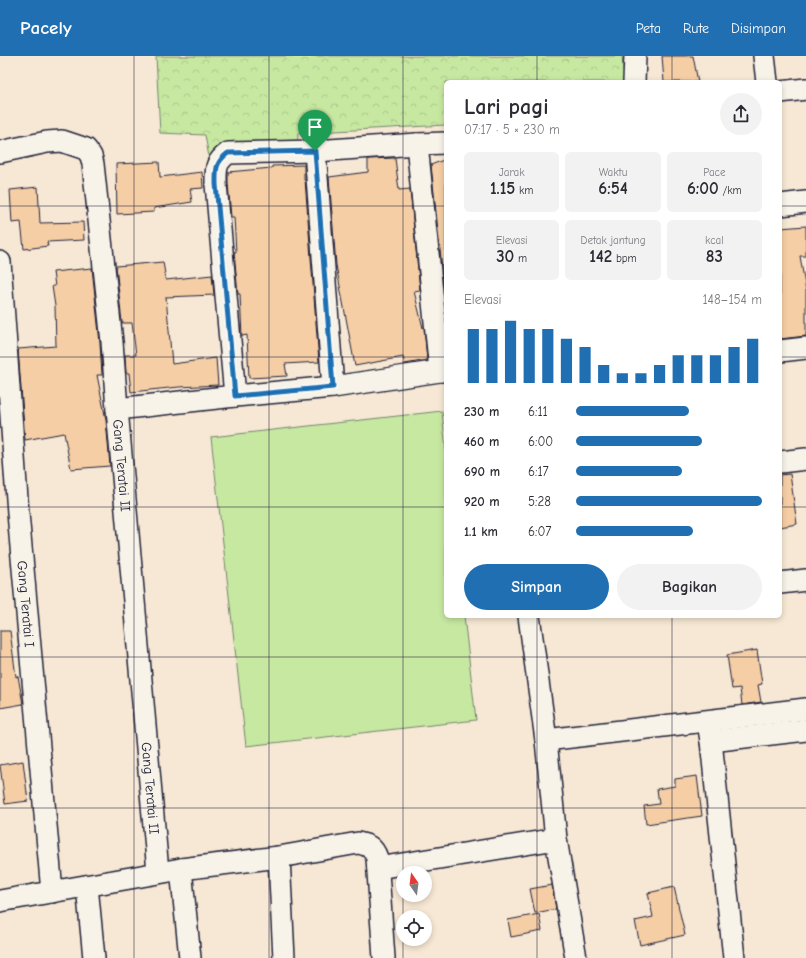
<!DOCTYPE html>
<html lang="id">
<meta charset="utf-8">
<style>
body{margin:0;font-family:"Comic Neue",sans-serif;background:#f2f2f3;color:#2b2b33;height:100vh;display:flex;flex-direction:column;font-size:15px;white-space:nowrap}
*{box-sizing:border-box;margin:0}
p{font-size:13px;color:#7c7c81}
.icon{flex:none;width:22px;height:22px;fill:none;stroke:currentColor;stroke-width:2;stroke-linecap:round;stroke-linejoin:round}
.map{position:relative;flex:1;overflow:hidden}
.details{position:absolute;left:444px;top:24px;width:338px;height:538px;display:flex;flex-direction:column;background:#fff;border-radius:6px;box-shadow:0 2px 6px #0003}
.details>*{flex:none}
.needle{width:26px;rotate:346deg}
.fabs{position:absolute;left:396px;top:810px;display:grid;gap:8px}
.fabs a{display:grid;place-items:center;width:36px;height:36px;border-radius:50%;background:#fff;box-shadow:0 2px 6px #0003;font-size:20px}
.pin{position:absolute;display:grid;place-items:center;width:34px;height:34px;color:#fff;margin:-41px -17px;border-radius:50% 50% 50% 0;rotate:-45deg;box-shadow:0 0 4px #0007}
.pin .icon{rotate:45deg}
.round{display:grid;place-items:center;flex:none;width:42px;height:42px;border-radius:21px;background:#f2f2f3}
.headline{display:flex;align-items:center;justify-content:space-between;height:68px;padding:0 20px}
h1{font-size:22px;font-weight:700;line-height:30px}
.metrics{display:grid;grid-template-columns:repeat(3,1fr);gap:6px;height:68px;padding:4px 20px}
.metrics div{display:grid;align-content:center;border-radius:6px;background:#f2f2f3;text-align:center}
.metrics b{font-size:17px;font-weight:700}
.metrics small{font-size:11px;font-weight:400}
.metrics p{font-size:11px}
.chart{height:112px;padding:8px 20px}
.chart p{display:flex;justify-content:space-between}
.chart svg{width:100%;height:72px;margin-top:4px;stroke:#1f6fb2;stroke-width:6}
.action{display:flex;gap:8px;margin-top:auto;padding:8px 20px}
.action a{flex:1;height:46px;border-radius:24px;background:#1f6fb2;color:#fff;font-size:16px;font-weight:700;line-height:46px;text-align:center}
.action a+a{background:#f2f2f3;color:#2b2b33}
ul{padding:0 20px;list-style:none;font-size:13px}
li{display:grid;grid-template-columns:64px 48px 1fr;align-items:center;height:30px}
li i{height:10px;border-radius:5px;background:#1f6fb2}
header{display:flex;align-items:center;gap:24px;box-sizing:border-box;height:56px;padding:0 20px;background:#1f6fb2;color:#fff}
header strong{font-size:19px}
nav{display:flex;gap:22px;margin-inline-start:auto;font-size:14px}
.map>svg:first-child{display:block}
.forest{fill:url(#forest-crowns);stroke:#74856e}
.park{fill:#c7e8a1;stroke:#74856e}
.building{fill:#f5cea5;stroke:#22223b}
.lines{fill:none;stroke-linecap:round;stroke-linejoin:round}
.minor-casing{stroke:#22223b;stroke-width:24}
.minor{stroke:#f7f3e8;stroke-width:21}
.route-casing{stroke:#fff;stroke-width:8}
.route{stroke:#1f6fb2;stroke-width:5}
.grid{fill:none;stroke:#22223b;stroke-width:1;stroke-opacity:0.55}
.labels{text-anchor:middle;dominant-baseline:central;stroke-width:3.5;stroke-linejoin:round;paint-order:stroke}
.street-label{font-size:14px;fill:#22223b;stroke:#f7f3e8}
</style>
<header>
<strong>Pacely</strong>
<nav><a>Peta</a><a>Rute</a><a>Disimpan</a></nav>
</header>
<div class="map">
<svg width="806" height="902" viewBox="0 0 806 902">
<defs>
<pattern id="forest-crowns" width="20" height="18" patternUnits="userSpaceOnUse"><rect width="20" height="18" fill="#c7e8a1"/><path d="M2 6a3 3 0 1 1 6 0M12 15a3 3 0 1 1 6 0" fill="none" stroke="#abc78c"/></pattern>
</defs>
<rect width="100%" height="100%" fill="#f6e8d4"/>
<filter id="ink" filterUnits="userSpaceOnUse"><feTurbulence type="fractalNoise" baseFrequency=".025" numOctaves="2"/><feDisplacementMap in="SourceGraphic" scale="8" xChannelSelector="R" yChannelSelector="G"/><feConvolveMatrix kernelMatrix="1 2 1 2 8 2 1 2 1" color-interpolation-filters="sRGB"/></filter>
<g filter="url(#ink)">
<polygon class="forest" points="156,0 622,0 624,25 623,26 446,26 446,69 298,77 297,101 210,107 205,79 160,77"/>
<polygon class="park" points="442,355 446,395 446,560 464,560 476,664 246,690 211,381"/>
<g class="building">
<polygon points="662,0 693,0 698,26 664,26"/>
<polygon points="395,102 399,134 410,133 420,234 414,235 423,272 424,271 427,304 405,308 403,301 355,310 336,209 329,121 368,116 368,103"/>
<polygon points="446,103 446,231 444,231 431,109"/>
<polygon points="159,106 160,121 202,116 203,132 190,133 192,146 154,152 154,156 117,158 116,108"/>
<polygon points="304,109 304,124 305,124 319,306 285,308 287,320 249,322 247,279 242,280 240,238 238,238 234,196 236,196 234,161 231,161 228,127 228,116 272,112 272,110"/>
<polygon points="38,131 40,167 83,166 84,184 47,186 48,190 24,193 21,166 12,167 10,134"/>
<polygon points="806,170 806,200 800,200 806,235 806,280 780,283 780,172"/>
<polygon points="163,206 166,224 212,219 214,239 166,241 172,308 216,302 218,329 179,331 131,336 129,317 126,317 125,299 136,299 132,267 122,267 116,210"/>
<polygon points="92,212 100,287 102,319 97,319 106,364 110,410 71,413 64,377 25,384 18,293 56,290 55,250 52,230 55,230 53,216"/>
<polygon points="790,418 797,468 780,471 780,419"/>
<polygon points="0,575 10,575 16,621 18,620 23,648 0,652"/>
<polygon points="757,594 762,628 758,629 761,646 742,649 740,632 732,633 727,599"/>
<polygon points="23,705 28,745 5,748 0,709"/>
<polygon points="697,720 702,760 646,768 644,750 659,748 657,733 675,730 675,723"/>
<polygon points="552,829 556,853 535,857 530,833"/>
<polygon points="674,831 685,879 640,889 635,865 653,861 648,837"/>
<polygon points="539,858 542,875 511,881 508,864"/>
</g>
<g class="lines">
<defs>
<g id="minor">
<polyline points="764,0 767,26"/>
<polyline points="634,26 635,0"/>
<polyline points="780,36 806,33"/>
<path d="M 446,87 L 417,88 L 315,95 L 228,97 C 215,107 216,112 216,128 L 235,340 L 333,331 L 440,315 L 446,315"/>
<polyline points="417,88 440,315"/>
<polyline points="315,95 333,331"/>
<path id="s1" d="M 0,96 L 47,86 L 62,85 L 86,93 L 91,100 L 93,108 L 112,286 L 117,353 L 158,816"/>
<polyline points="780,149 806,146"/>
<path id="s2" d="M 0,206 L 18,457 L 52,836"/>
<polyline points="780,295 806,292"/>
<polyline points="117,353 235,340"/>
<polyline points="780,406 806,403"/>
<polyline points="780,527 806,524"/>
<polyline points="529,560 546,684 556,783 576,902"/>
<polyline points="708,666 711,685 734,902"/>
<polyline points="546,684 806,653"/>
<polyline points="711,685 806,674"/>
<polyline points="279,801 284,902"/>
<polyline points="378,812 556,783"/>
<polyline points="181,813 190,902"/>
<polyline points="87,830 94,902"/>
<path d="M 0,845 L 181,813 L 279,801 L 358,787 C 368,789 373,791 377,802 L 384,902"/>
</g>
</defs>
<use href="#minor" class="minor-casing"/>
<use href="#minor" class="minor"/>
</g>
</g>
<g class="lines" filter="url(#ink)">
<defs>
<path id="route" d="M 315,95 L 333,331 L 235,340 L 216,128 C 216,113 215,107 228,97 Z"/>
</defs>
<use href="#route" class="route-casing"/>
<use href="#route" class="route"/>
</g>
<path class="grid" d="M 134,0 L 134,902M 269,0 L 269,902M 403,0 L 403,817M 537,0 L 537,26M 672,0 L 672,26M 0,150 L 446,150M 780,150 L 806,150M 0,301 L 446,301M 780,301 L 806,301M 0,451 L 446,451M 780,451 L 806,451M 537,560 L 537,902M 672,560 L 672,902M 0,601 L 806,601M 0,752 L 806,752M 403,817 L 403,839M 403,839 L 403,861M 403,861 L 403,883M 403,883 L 403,902"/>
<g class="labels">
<g class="street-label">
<text stroke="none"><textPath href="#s1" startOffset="408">Gang Teratai II</textPath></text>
<text stroke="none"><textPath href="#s2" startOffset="343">Gang Teratai I</textPath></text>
<text stroke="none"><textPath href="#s1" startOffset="732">Gang Teratai II</textPath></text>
</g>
</g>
</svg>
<div class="fabs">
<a><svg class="needle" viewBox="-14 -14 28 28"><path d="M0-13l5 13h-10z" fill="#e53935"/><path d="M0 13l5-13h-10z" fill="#7c7c81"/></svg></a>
<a><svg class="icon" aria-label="locate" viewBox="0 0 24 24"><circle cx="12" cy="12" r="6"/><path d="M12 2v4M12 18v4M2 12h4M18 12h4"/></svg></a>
</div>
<div class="pin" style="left:315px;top:95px;background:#1e9e55"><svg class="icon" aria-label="arrive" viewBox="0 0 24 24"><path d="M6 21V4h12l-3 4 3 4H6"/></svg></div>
<section class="details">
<div class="headline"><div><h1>Lari pagi</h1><p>07:17 · 5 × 230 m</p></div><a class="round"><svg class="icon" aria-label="share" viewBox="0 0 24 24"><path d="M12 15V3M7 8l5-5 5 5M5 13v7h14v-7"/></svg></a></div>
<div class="metrics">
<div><p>Jarak</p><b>1.15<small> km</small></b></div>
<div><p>Waktu</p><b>6:54</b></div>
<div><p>Pace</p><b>6:00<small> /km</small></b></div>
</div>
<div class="metrics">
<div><p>Elevasi</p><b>30<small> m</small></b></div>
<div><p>Detak jantung</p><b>142<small> bpm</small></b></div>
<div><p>kcal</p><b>83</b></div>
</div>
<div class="chart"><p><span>Elevasi</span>148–154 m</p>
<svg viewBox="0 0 160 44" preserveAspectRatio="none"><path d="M5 44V11M15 44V11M25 44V6M35 44V11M45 44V11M55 44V17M65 44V22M75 44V33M85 44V38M95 44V38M105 44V33M115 44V27M125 44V27M135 44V27M145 44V22M155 44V17"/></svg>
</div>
<ul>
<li><b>230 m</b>6:11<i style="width:61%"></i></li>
<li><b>460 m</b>6:00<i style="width:68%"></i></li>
<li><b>690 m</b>6:17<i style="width:57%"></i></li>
<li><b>920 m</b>5:28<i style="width:100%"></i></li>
<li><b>1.1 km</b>6:07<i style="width:63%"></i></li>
</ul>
<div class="action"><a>Simpan</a><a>Bagikan</a></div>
</section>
</div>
